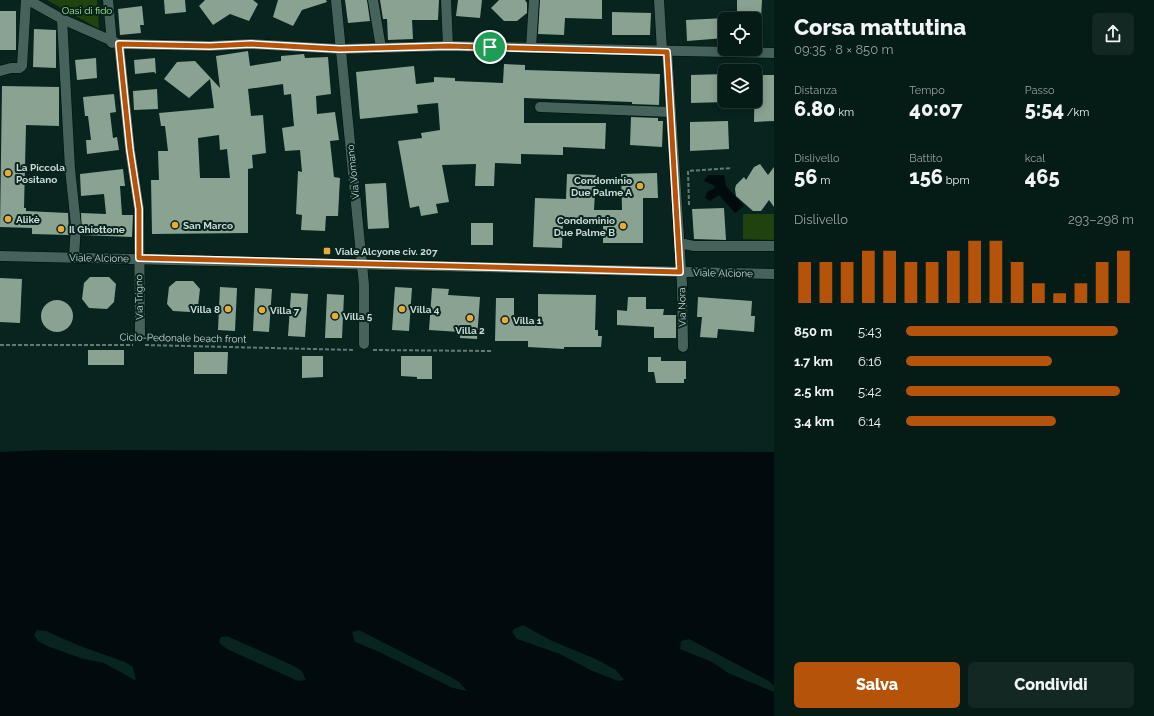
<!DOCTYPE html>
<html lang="it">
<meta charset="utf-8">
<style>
body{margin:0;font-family:Raleway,sans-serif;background:#132823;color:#f1f3f6;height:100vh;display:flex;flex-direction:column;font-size:15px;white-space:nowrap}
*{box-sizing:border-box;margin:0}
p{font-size:13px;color:#97a1a1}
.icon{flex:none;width:22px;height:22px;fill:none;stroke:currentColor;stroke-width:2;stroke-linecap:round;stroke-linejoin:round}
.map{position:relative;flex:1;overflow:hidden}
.panel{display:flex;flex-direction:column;background:#051b16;width:380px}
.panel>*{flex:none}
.buttons{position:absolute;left:718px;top:12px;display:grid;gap:8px}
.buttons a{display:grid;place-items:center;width:44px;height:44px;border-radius:6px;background:#051b16;box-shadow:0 2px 10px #0003,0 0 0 1px #263935;font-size:20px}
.pin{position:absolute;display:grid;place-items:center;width:34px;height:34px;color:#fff;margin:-17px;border:2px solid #fff;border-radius:50%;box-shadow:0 1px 4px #0007}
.round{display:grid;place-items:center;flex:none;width:42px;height:42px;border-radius:6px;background:#132823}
.overview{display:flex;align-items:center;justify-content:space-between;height:68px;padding:0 20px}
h1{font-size:22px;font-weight:800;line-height:30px}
.figures{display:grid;grid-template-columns:repeat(3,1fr);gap:6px;height:68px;padding:4px 20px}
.figures div{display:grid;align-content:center}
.figures b{font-size:20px;font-weight:800}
.figures small{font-size:11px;font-weight:400}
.figures p{font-size:11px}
.chart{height:112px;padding:8px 20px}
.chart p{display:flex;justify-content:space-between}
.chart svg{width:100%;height:72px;margin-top:4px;stroke:#b45309;stroke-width:6}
.action{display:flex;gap:8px;margin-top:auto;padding:8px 20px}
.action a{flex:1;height:46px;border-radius:6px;background:#b45309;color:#fff;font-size:16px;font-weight:800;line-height:46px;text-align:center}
.action a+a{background:#132823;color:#f1f3f6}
ul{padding:0 20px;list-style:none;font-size:13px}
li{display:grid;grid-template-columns:64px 48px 1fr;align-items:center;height:30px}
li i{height:10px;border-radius:5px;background:#b45309}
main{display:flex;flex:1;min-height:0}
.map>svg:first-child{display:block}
.green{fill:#20420e}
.water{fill:#010a0d}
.pier{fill:#07241e}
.building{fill:#8aa292;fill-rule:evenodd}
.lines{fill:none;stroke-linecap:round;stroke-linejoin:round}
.minor-casing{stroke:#000c08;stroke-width:11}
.path{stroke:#637a75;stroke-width:2;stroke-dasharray:4 2;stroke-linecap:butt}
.minor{stroke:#46635b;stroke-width:10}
.route-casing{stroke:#fff;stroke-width:8}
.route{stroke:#b45309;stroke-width:5}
.poi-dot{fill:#e9ab38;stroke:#07241e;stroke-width:1.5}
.labels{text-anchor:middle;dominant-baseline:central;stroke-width:4;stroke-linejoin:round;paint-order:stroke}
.park-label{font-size:10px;fill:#a5e68a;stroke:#07241e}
.poi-label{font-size:10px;font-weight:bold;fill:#cadad5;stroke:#07241e;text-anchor:start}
.street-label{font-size:10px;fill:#cadad5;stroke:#07241e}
</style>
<main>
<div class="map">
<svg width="774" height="716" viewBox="0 0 774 716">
<rect width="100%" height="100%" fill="#07241e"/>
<g class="green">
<polygon points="47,0 97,0 99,29"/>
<polygon points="743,214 774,214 774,240 743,239"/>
</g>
<g class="water">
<polygon points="708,175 724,175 726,186 744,206 735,213 719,195 710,201 705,198 707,192 715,188 713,185 704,181"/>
<polygon points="49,450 774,452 774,716 0,716 0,452"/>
</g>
<g class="pier">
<polygon points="523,625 550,640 598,660 616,670 624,680 618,681 590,670 560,654 517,639 512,632 514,629"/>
<polygon points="37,630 46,631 80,646 125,662 133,667 136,681 104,663 83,659 47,646 38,641 34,635"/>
<polygon points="359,630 451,677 459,682 467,691 453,688 377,651 355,642 352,632"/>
<polygon points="227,636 294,666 302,671 306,680 298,681 229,650 221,645 219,641 221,637"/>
<polygon points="689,639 769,681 774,686 774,692 728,673 712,662 680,649 681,641"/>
</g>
<g class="building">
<polygon points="164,0 185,0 186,12 165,14"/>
<polygon points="205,0 253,0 258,4 249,21 230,14 213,25 199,6"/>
<polygon points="278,0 326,0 327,2 302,10 293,26 273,17"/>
<polygon points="345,0 367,0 370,21 348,23"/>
<polygon points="380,0 439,0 438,20 412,20 413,39 388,40 387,19 383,19"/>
<polygon points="458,0 482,0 480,18 456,16"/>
<polygon points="499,0 525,0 527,3 527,13 517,21 504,21 491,8"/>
<polygon points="540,0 602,0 602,19 565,18 564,35 538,34"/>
<polygon points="737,0 762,0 761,19 737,19"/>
<polygon points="142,6 144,25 140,25 141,33 120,35 118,9"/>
<rect x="0" y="11" width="16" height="39"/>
<polygon points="612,12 651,13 650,35 612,35"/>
<polygon points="725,18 725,38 687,41 686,20"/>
<polygon points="34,29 56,30 56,68 33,67"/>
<path d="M 248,51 L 250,66 L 281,61 L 281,56 L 304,54 L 305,58 L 328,57 L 331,94 L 316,96 L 317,114 L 335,112 L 339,140 L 330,141 L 334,177 L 340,178 L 338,216 L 326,216 L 325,231 L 301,230 L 302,215 L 296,214 L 298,171 L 302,172 L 300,150 L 285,151 L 282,128 L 294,126 L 291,94 L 284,95 L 283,84 L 248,89 L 251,116 L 263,115 L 266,153 L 252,155 L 253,168 L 248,169 L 248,233 L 152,234 L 151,180 L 159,180 L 158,151 L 168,151 L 165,126 L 161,126 L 159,113 L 214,108 L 210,79 L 189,98 L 164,79 L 177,62 L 195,61 L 220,88 L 216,56 ZM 219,135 L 220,150 L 227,149 L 230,178 L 200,178 L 198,138 Z"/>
<polygon points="96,58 97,78 77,80 75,60"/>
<polygon points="155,58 156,74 154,72 135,74 134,60"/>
<polygon points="504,64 525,65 525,70 660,74 659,105 632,104 632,102 524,98 524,123 606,123 605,149 563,147 563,155 521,154 521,164 495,163 494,186 475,186 476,164 442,165 449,202 436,204 438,213 421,216 419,206 410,208 398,141 422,138 421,133 440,130 438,103 417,105 418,113 360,119 356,72 414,66 416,84 434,82 434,77 455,78 455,81 503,83"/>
<polygon points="725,74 725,102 691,103 691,75"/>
<polygon points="755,75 774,75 774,121 754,122"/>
<polygon points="2,86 59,87 59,126 26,125 24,208 26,208 26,211 68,213 69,235 32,234 32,228 0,227"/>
<polygon points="157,89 158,109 134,110 133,91"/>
<polygon points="114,94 116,112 110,113 113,138 117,137 119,150 87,154 86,140 91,140 88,116 85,116 83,97"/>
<polygon points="631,117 658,118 658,121 663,121 662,147 630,145"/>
<polygon points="728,121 729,149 690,151 690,122"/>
<polygon points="760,164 768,175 774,167 774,207 769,200 761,211 753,211 736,196 735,189 736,185 744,177 746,180 754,167"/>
<polygon points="123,169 125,186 120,186 122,215 133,215 132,237 82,235 81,213 106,214 104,194 81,196 80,174"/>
<polygon points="657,173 658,198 643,198 643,243 603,243 603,225 563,223 562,248 533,247 535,198 566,199 567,174 596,175 594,210 622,210 621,174"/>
<polygon points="386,183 389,228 368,229 365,184"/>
<polygon points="724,208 726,240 694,239 692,209"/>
<rect x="471" y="223" width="22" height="22"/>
<polygon points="90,277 109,277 116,284 114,302 107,309 89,308 82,299 84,283"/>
<polygon points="0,278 22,279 20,323 0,322"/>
<polygon points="176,281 193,281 200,289 198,306 190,312 173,311 167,304 169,287"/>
<polygon points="220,287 237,288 235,331 218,330"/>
<polygon points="395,287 412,288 409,331 392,330"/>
<polygon points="255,288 272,289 269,332 253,331"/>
<polygon points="432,288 449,289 448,295 480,297 477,339 460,338 460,332 429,330"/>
<polygon points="291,293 308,294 305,337 288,336"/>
<polygon points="327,294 344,295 342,338 325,338"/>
<polygon points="538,294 596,295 595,330 598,330 598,336 602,336 601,347 564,347 564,349 528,347 528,341 495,341 496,298 514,298 514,318 538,319"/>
<polygon points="628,297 646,297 646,309 664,309 663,315 676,315 676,338 654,338 654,327 617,325 617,310 627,311"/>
<polygon points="698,297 752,301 751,316 755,316 754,332 718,329 717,338 700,337 702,317 697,317"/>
<circle cx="57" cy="316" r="16"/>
<rect x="88" y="350" width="36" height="15"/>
<polygon points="194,352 228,352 227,374 194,374"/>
<polygon points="302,356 323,356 323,377 302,378"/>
<polygon points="401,356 432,356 432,379 417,379 417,377 401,376"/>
<polygon points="648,357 661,357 661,361 686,361 686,379 684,379 684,383 656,383 654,372 648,372"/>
</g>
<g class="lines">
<defs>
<g id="minor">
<polyline points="28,0 62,19 119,44 210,46 251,44 340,49 448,46 774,53"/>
<polyline points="108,0 112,43"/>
<polyline points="336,0 364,285 364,344"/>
<polyline points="373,0 381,48"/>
<polyline points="446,0 448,46"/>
<polyline points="659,0 662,51"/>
<polyline points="62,19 70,169 76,225 74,257"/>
<polyline points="119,44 130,150 139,209 140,336"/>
<polyline points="531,48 534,0"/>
<polyline points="667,51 682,284 683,347"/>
<polyline points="0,71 11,68 19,68 22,66 26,0"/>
<polyline points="540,107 671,112"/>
<polyline points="679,243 694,246 774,246"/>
<polyline points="0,256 774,274"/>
</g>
</defs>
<use href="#minor" class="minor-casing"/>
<g class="path">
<polyline points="689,205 688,171 732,168"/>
<polyline points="0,345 133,345"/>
<polyline points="145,345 355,350"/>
<polyline points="373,350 491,351"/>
</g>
<use href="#minor" class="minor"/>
</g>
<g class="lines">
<defs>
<polygon id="route" points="119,44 210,46 251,44 340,49 448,46 667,52 680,272 139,258 139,209 130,150"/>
</defs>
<use href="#route" class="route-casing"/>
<use href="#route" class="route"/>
</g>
<g class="poi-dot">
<circle cx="8" cy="173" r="4"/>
<circle cx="640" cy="186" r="4"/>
<circle cx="8" cy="219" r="4"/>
<circle cx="175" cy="225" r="4"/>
<circle cx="623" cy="226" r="4"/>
<circle cx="61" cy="229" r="4"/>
<rect x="323" y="247" width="8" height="8" rx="2"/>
<circle cx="228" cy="309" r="4"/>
<circle cx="402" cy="309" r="4"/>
<circle cx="262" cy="310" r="4"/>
<circle cx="335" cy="316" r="4"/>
<circle cx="470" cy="318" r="4"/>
<circle cx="505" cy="320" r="4"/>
</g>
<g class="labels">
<g class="park-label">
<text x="87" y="10">Oasi di fido</text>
</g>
<g class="poi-label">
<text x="16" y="167">La Piccola<tspan x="16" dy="12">Positano</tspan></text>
<text x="632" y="180" text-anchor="end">Condominio<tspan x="632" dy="12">Due Palme A</tspan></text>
<text x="16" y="219">Alikè</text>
<text x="615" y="220" text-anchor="end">Condominio<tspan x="615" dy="12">Due Palme B</tspan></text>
<text x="183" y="225">San Marco</text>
<text x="69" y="229">Il Ghiottone</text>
<text x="335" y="251">Viale Alcyone civ. 207</text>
<text x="220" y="309" text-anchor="end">Villa 8</text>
<text x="410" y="309">Villa 4</text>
<text x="270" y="310">Villa 7</text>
<text x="343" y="316">Villa 5</text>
<text x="513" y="320">Villa 1</text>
<text x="470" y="330" text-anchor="middle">Villa 2</text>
</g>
<g class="street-label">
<text transform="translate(353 172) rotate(-96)">Via Vomano</text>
<text transform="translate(99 258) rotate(1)">Viale Alcione</text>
<text transform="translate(723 273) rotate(1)">Viale Alcione</text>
<text transform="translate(139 297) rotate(-91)">Via Trigno</text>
<text transform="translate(682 307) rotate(-91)">Via Nora</text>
<text transform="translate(183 338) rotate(1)">Ciclo-Pedonale beach front</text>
</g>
</g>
</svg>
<div class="buttons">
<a><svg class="icon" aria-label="locate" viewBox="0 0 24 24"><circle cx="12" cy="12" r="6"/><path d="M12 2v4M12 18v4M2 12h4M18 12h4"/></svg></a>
<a><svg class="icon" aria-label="layers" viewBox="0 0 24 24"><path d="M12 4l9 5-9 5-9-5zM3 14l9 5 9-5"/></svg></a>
</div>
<div class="pin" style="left:490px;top:47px;background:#1e9e55"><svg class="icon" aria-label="arrive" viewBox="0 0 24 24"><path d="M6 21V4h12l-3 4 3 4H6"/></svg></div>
</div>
<section class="panel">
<div class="overview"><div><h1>Corsa mattutina</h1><p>09:35 · 8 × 850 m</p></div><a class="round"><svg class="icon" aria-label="share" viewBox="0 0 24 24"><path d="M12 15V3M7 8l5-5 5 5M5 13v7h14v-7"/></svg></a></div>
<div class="figures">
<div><p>Distanza</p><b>6.80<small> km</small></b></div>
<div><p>Tempo</p><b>40:07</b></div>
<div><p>Passo</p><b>5:54<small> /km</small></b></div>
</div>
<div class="figures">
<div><p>Dislivello</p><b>56<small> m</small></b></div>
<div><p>Battito</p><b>156<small> bpm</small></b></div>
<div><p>kcal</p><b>465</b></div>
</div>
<div class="chart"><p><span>Dislivello</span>293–298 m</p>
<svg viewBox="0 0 160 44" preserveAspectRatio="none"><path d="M5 44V19M15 44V19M25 44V19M35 44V12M45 44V12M55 44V19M65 44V19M75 44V12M85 44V6M95 44V6M105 44V19M115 44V32M125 44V38M135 44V32M145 44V19M155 44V12"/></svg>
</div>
<ul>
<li><b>850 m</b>5:43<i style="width:93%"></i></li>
<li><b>1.7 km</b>6:16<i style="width:64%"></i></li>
<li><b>2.5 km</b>5:42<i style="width:94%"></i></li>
<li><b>3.4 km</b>6:14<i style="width:66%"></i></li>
</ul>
<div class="action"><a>Salva</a><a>Condividi</a></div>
</section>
</main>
